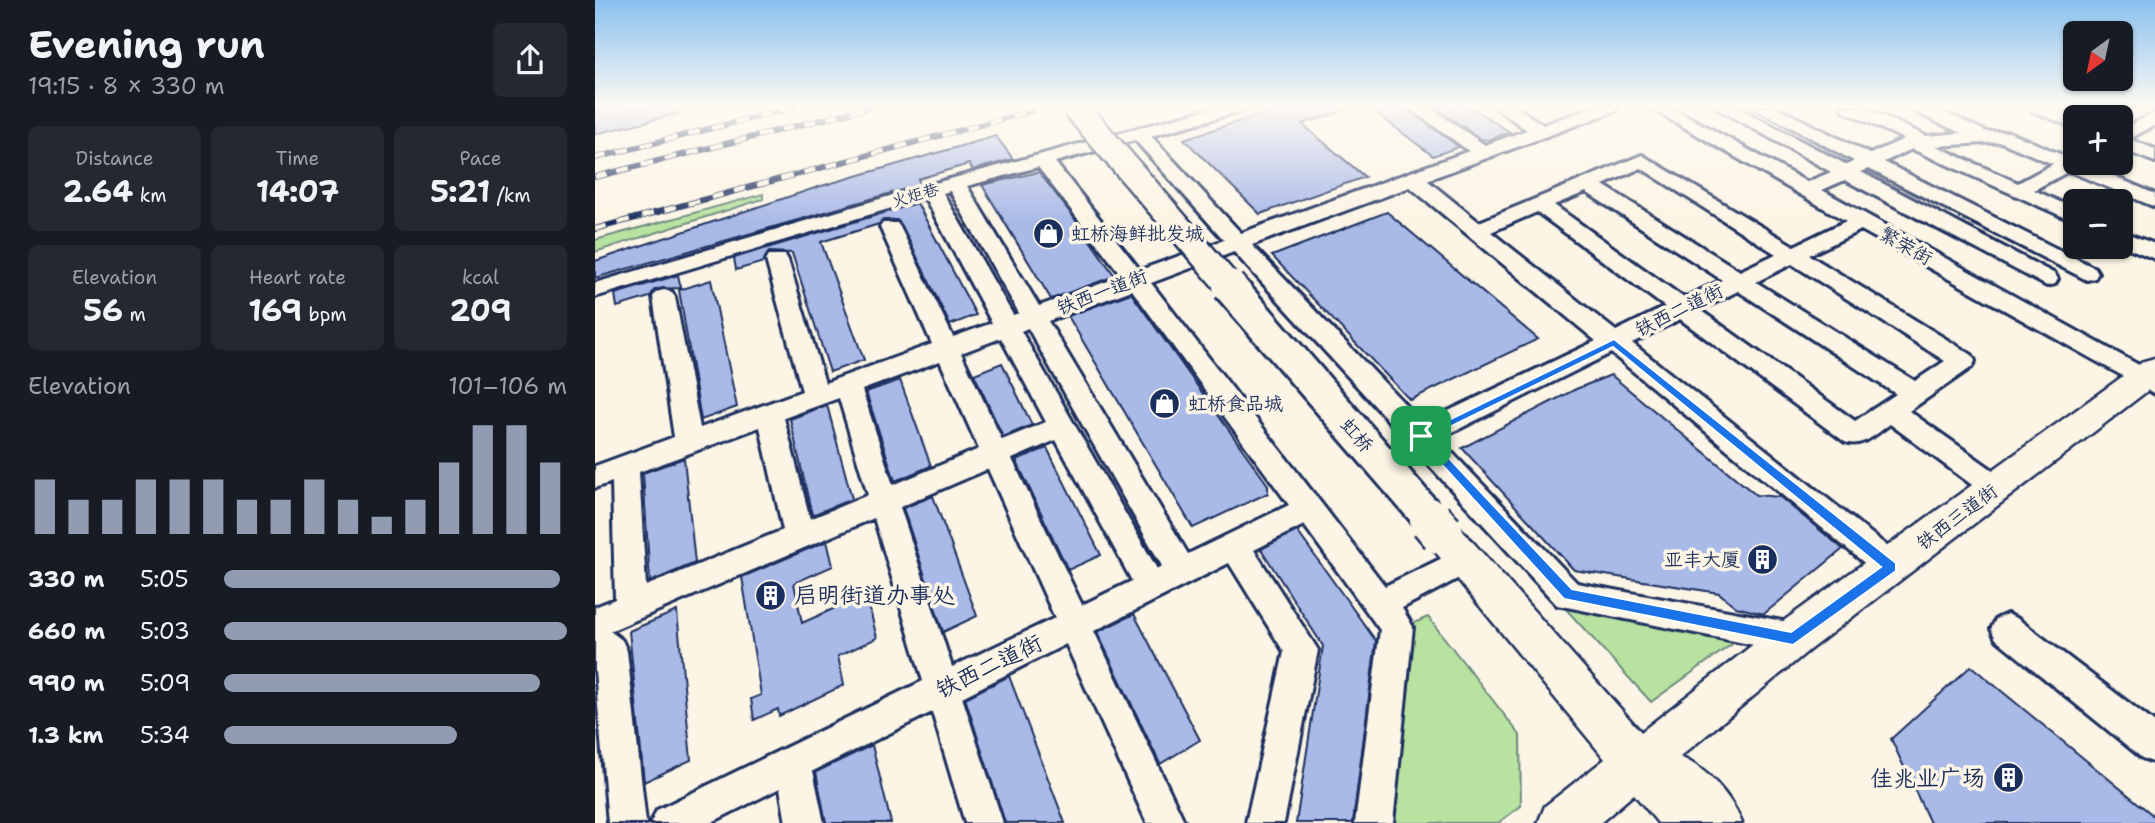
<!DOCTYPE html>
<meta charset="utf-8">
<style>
body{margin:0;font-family:"Shantell Sans","LXGW WenKai TC",sans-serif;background:#242831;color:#f1f3f6;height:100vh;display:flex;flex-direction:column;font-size:26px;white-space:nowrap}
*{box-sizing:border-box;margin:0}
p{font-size:23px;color:#9ea1a6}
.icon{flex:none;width:38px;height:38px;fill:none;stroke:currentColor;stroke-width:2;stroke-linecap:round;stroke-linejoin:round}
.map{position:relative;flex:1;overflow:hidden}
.side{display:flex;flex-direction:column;background:#171b24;width:595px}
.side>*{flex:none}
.needle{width:46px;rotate:213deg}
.tools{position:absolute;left:1468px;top:21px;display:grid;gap:14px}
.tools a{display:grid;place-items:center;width:70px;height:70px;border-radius:10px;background:#171b24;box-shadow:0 2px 5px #0004;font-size:35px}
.pin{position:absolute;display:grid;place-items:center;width:60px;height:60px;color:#fff;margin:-30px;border-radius:14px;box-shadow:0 4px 10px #0006}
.round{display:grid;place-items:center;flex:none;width:74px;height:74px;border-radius:10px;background:#242831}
.headline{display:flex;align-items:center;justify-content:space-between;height:119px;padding:0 28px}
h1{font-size:38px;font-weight:700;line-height:52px}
.metrics{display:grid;grid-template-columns:repeat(3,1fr);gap:10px;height:119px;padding:7px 28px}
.metrics div{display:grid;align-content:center;border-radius:10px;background:#242831;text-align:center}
.metrics b{font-size:30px;font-weight:700}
.metrics small{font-size:19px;font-weight:400}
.metrics p{font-size:19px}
.chart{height:196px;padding:14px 28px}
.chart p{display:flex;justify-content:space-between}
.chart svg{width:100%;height:126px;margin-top:7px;stroke:#919bb2;stroke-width:6}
ul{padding:0 28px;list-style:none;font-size:23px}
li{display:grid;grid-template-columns:112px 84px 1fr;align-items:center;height:52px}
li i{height:18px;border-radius:9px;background:#919bb2}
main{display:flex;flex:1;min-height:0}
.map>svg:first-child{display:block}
.green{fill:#b8e29f;stroke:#6a887e;stroke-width:2}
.building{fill:#a9b9e8;stroke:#1b2f5e;stroke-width:2}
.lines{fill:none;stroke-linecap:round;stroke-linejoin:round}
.minor-casing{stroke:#1b2f5e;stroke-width:6}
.major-casing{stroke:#1b2f5e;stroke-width:5}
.minor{fill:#fcf5e5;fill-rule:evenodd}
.major{fill:#fcf5e5;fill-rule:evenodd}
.rail-casing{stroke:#1b2f5e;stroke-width:6}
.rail{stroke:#fcf5e5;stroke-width:4.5;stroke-dasharray:12;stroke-linecap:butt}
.major-bridge-far2-casing{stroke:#1b2f5e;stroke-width:30;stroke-linecap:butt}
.major-bridge-far1-casing{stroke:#1b2f5e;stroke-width:38;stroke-linecap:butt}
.major-bridge-casing{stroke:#1b2f5e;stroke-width:47;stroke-linecap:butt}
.major-bridge-far2{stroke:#fcf5e5;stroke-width:25}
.major-bridge-far1{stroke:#fcf5e5;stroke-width:32}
.major-bridge{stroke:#fcf5e5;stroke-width:42}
.route{fill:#1a73e8;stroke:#fff;stroke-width:2;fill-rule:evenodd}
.labels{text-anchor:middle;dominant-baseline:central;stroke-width:7;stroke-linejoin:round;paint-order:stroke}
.far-street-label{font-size:16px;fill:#1b2f5e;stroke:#fcf5e5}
.poi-label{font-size:19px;fill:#1b2f5e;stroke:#fcf5e5;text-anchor:start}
.street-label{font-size:19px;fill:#1b2f5e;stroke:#fcf5e5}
.near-poi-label{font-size:23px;fill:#1b2f5e;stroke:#fcf5e5;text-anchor:start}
.near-street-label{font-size:23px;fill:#1b2f5e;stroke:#fcf5e5}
</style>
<main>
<section class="side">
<div class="headline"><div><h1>Evening run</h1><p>19:15 · 8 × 330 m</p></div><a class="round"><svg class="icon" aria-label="share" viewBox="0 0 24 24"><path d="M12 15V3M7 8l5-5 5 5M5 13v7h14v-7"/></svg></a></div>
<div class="metrics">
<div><p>Distance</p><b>2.64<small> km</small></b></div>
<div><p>Time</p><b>14:07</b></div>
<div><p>Pace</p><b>5:21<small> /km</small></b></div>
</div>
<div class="metrics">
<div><p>Elevation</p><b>56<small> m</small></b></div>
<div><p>Heart rate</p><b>169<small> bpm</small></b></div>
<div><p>kcal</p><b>209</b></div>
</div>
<div class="chart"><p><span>Elevation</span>101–106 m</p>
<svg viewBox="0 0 160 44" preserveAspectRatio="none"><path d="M5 44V25M15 44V32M25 44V32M35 44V25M45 44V25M55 44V25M65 44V32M75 44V32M85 44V25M95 44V32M105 44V38M115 44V32M125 44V19M135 44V6M145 44V6M155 44V19"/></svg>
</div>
<ul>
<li><b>330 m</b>5:05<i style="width:98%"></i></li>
<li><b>660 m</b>5:03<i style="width:100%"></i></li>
<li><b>990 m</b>5:09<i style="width:92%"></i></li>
<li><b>1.3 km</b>5:34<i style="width:68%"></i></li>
</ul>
</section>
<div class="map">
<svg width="1560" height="823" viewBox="0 0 1560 823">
<rect width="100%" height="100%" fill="#fcf5e5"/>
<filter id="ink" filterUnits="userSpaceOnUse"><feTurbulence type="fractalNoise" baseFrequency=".0143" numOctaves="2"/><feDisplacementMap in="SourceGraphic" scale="14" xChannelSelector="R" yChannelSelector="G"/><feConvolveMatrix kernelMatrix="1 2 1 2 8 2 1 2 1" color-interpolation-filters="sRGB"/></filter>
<g filter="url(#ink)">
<g class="green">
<polygon points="168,194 168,199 0,252 0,240"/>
<polygon points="969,607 1144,639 1056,702"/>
<polygon points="833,617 925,735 926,806 903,823 794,823 819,623"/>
</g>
<g class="building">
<polygon points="9,107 82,107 83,114 0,134 0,111"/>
<polygon points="689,107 747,107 748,111 707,124 770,177 665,214 589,139"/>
<polygon points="773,107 810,107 864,147 838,156"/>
<polygon points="839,107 875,107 915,132 893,140 886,139"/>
<polygon points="401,136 418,159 378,170 374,164 323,179 325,184 314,188 0,278 0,261 223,187"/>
<polygon points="444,172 477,215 520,276 456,299 387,185"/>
<polygon points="322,203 381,315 355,325 307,226 302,220 288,220 284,224 226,242 269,360 235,372 197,253 174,252 169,262 141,270 139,258"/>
<polygon points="792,212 943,339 815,400 677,256"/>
<polygon points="83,275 86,288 60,289 55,297 22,307 20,294"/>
<polygon points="116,280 142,407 106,420 84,290"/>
<polygon points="536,293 673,485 673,493 598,528 473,316"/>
<polygon points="407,363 437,425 408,437 379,374"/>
<polygon points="1016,375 1161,495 1185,497 1248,549 1169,614 1141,607 1124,593 979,570 867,448 981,389"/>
<polygon points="305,380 336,466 300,481 271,392"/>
<polygon points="232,405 257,499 217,515 195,419"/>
<polygon points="452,448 506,555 473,570 421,460"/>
<polygon points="89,458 100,563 55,582 48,473"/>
<polygon points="338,496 382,616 348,632 308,508"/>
<polygon points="702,531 781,641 758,823 701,823 728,646 666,549"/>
<polygon points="232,541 238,566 199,583 207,623 271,594 282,638 243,656 249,685 184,716 183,709 159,720 156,699 166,695 147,577"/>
<polygon points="82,611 96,760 49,782 34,631"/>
<polygon points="539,614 605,740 565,764 502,632"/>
<polygon points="1376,666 1560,817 1560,823 1335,823 1296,739"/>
<polygon points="414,676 470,823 410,823 370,698"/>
<polygon points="277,745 296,823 231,823 221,772"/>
</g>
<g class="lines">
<defs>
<g id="minor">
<path d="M 621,107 L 650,107 L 647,111 L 556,136 L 646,233 L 874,151 L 813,107 L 834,107 L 890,145 L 932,130 L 900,107 L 921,107 L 948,125 L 998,107 L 1023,107 L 1020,111 L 832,180 L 884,222 L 1047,155 L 1199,246 L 1251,221 L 1054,107 L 1076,107 L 1212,182 L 1236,172 L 1120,107 L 1142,107 L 1252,165 L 1259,161 L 1158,107 L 1181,107 L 1275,154 L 1309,139 L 1249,111 L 1246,107 L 1269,107 L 1331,136 L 1366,133 L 1318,111 L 1315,107 L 1338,107 L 1392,132 L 1414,132 L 1472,157 L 1480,154 L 1480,163 L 1488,163 L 1560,194 L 1560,207 L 1474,171 L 1439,190 L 1480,209 L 1480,222 L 1317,149 L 1289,162 L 1500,268 L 1503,273 L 1500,278 L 1492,280 L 1274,169 L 1266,172 L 1460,274 L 1463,279 L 1460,284 L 1452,286 L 1250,180 L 1227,190 L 1560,374 L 1560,394 L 1266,230 L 1214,255 L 1377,355 L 1380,361 L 1377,367 L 1314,411 L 1412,480 L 1416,488 L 1412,496 L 1402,499 L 1392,496 L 1295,424 C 1281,434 1268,448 1250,442 L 1085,319 L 1037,343 L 1307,558 L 1311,567 L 1307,576 L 1296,580 L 1285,576 L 1016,353 L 844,439 L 982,583 L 1198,623 L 1210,627 L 1214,638 L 1210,649 L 1198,653 L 962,605 L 639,252 L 556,283 L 790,586 L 870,547 L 881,551 L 885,560 L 881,569 L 807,608 L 818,627 L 798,823 L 760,823 L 785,630 L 709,525 L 659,550 L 723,650 L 689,823 L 651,823 L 689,652 L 634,563 L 499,631 L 590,823 L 552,823 L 471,644 L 367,697 L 408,823 L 370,823 L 337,712 L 218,771 L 229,823 L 191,823 L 185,788 L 115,823 L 56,823 L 62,810 L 328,681 L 279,518 L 15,631 L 27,640 L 32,651 L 51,823 L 13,823 L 0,670 L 0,607 L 20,599 L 17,482 L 0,488 L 0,466 L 79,437 L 58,297 L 61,292 L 69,290 L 77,292 L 80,297 L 105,428 L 207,391 L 171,260 L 174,255 L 190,255 L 193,260 L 230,383 L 337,344 L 285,227 L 288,223 L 302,223 L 305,227 L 358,337 L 397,323 L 330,198 L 0,297 L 0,283 L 329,186 ZM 540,140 L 629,240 L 545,270 L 460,162 ZM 1406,142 L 1458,164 L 1423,183 L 1341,146 ZM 443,167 L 527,276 L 444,306 L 372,186 ZM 1046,168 L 1181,254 L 1145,271 L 1008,185 ZM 815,187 L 1001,341 L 828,423 L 657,245 ZM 355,191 L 424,313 L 418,315 L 348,193 ZM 991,192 L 1127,280 L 1089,298 L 959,205 ZM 942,212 L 1070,307 L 1021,331 L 896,232 ZM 1197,264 L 1350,361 L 1320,381 L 1161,282 ZM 537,290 L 694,505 L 593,554 L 453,321 ZM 1143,291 L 1301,394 L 1260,421 L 1105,310 ZM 433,328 L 567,566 L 562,569 L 426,331 ZM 406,338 L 451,422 L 407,440 L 366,353 ZM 345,361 L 384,449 L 298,485 L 267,390 ZM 244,398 L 273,495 L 215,519 L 189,418 ZM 165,427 L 188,530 L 51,586 L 44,472 ZM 461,440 L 537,581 L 487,605 L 417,459 ZM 393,469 L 460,618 L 357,667 L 305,507 Z"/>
<polygon points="1434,107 1458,107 1482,117 1480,128 1437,111"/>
<polygon points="1560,113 1560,125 1534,139 1560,149 1560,162 1526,149 1526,129"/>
<polygon points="1526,231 1560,244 1560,259 1526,245"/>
<polygon points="1412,614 1423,619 1560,723 1560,763 1547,758 1401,639 1396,629 1401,619"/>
</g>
<path id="major" d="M 1560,358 L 1560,385 L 1213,651 L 1085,757 C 1112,768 1136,796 1147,823 L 1063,823 L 1039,794 L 1005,823 L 943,823 L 950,806 L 1010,759 L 834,544 L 828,533 L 834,522 L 847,517 L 860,522 L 1046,732 L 1183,625 L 1549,361 Z"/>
</defs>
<use href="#minor" class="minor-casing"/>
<use href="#major" class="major-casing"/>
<use href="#minor" class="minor"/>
<use href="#major" class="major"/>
<defs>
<g id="rail">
<polyline points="0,158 200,107"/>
<polyline points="0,177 276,107"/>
<polyline points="0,229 451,107"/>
</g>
</defs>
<use href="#rail" class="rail-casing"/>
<use href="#rail" class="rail"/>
<defs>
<polyline id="major-bridge-far2" points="480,107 636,288"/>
<polyline id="major-bridge-far1" points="634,286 837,521"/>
<polyline id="major-bridge" points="836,520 847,533"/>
</defs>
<use href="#major-bridge-far2" class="major-bridge-far2-casing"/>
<use href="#major-bridge-far1" class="major-bridge-far1-casing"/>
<use href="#major-bridge" class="major-bridge-casing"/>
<use href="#major-bridge-far2" class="major-bridge-far2"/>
<use href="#major-bridge-far1" class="major-bridge-far1"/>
<use href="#major-bridge" class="major-bridge"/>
</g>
</g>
<linearGradient id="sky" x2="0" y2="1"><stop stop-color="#89c0ef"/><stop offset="0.48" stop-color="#fefaf3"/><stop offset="1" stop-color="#fefaf3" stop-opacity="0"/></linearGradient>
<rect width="1560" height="222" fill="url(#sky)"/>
<path class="route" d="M 1019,339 L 1301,563 L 1301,571 L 1198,645 L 969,599 L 821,436 ZM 1018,347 L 1286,567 L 1196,632 L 977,589 L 834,437 Z"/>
<defs>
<symbol id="shop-disc" viewBox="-11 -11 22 22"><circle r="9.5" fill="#1b2f5e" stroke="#fcf5e5"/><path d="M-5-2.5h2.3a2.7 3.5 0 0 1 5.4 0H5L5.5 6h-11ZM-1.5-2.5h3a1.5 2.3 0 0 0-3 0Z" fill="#fff"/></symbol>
<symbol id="building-disc" viewBox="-11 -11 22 22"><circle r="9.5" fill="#1b2f5e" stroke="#fcf5e5"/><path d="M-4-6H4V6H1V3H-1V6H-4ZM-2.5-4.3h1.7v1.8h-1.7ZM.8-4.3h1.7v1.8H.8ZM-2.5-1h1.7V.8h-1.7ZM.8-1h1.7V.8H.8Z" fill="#fff"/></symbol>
</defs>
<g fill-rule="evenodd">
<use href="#shop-disc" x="436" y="216" width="35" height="35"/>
<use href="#shop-disc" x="552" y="386" width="35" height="35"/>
<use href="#building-disc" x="1150" y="542" width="35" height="35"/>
<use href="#building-disc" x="158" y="578" width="35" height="35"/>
<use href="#building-disc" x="1396" y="760" width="35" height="35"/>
</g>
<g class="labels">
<g class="far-street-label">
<text transform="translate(320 195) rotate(-16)">火炬巷</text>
</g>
<g class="poi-label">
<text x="476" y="233">虹桥海鲜批发城</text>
<text x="593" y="403">虹桥食品城</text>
<text x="1145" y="559" text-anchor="end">亚丰大厦</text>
</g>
<g class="street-label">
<text transform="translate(1311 246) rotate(29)">繁荣街</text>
<text transform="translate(507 292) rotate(-21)">铁西一道街</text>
<text transform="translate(1084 310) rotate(-26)">铁西二道街</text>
<text transform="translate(762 435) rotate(49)">虹桥</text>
<text transform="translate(1362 517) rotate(-37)">铁西三道街</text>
</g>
<g class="near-poi-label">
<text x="199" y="595">启明街道办事处</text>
<text x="1390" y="778" text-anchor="end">佳兆业广场</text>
</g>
<g class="near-street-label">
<text transform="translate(394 666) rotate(-26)">铁西二道街</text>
</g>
</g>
</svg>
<div class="tools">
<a><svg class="needle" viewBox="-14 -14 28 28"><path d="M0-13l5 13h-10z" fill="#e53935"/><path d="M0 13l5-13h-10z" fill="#9ea1a6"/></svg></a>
<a>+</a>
<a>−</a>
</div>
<div class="pin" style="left:826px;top:436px;background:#1e9e55"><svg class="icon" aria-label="arrive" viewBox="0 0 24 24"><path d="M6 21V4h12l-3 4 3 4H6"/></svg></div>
</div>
</main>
